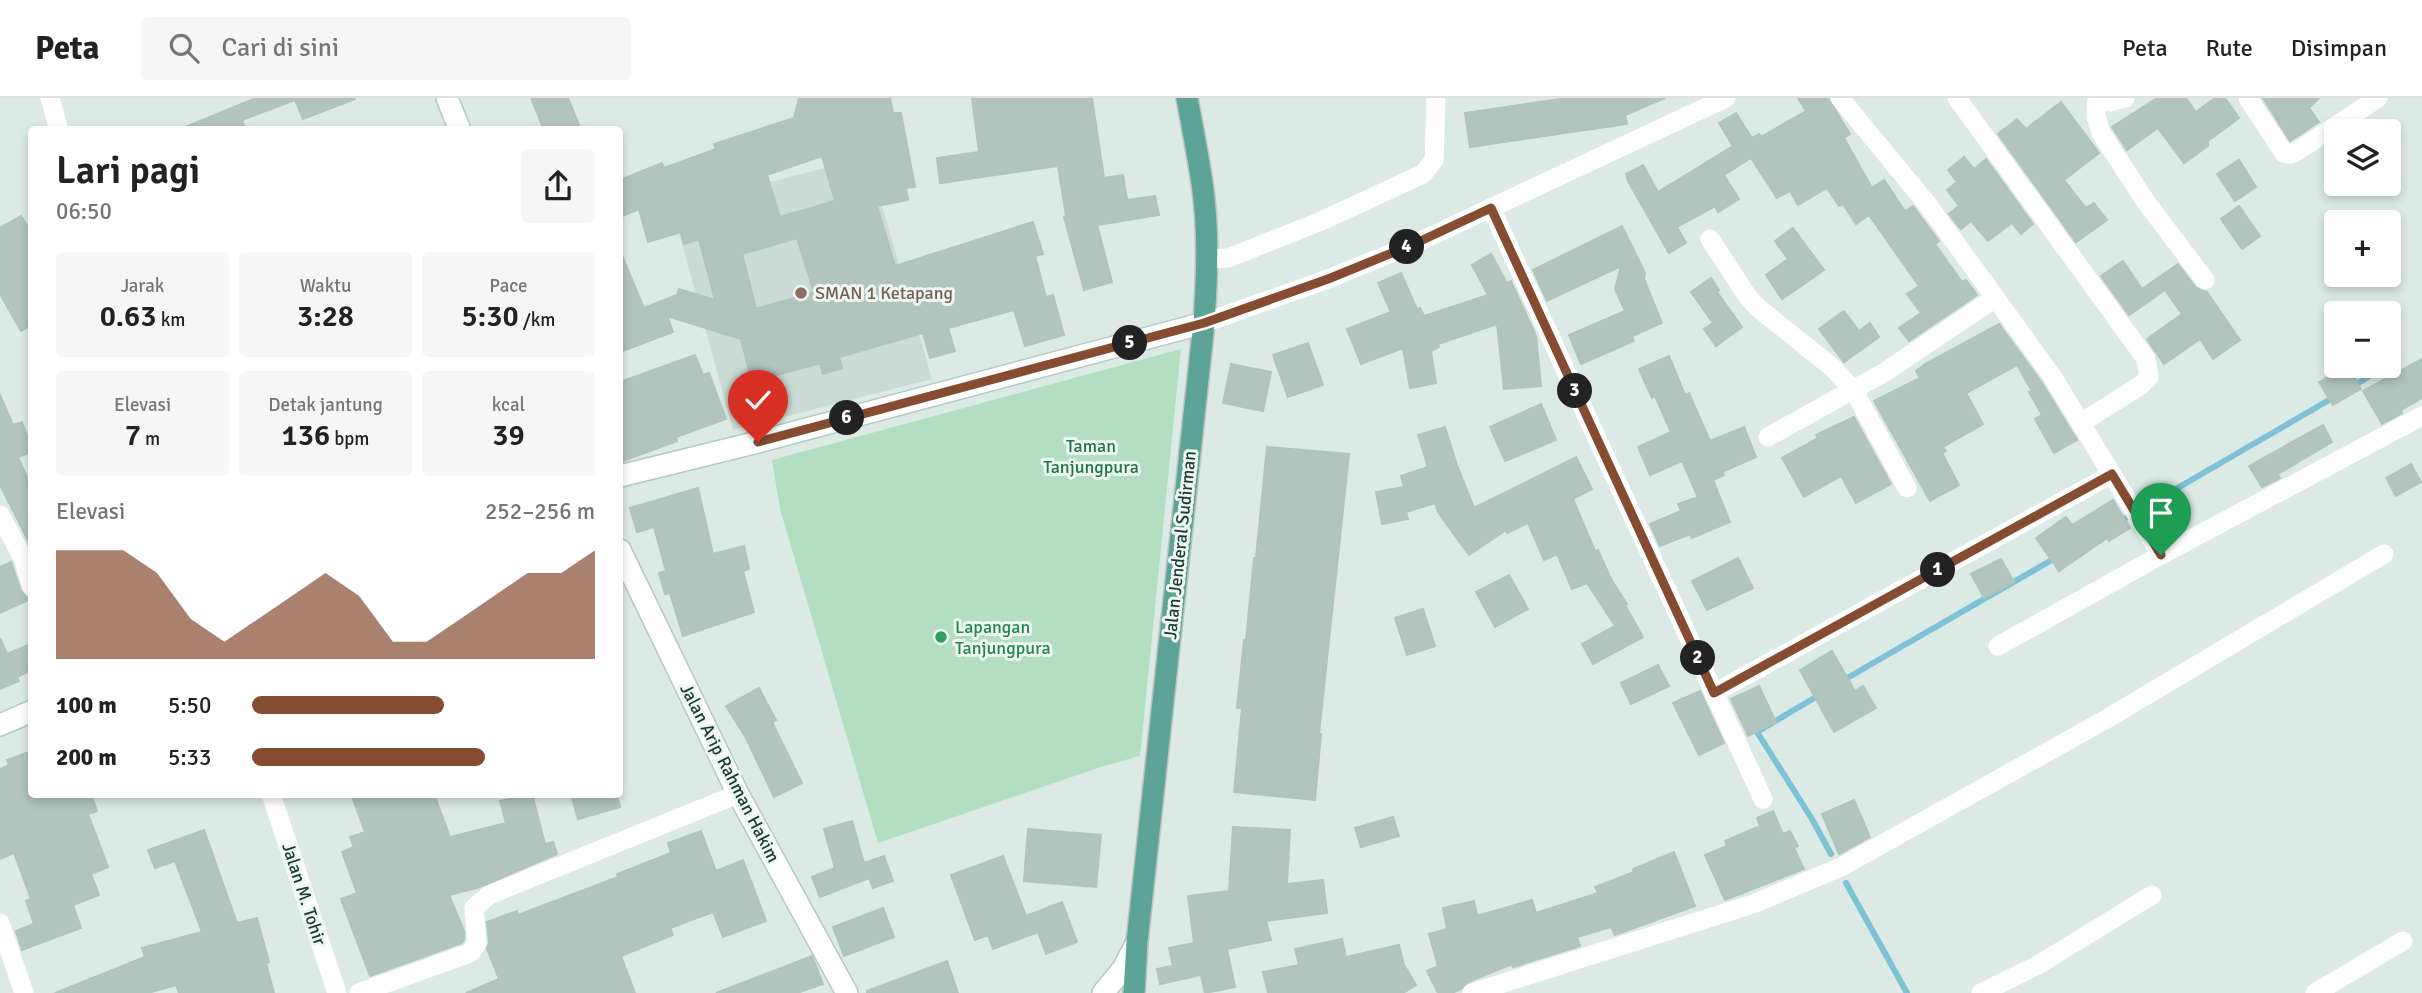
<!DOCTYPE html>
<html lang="id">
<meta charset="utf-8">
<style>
body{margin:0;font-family:Signika,sans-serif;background:#f6f6f6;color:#222;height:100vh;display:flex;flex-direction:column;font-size:26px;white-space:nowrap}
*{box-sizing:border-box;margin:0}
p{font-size:23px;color:#767676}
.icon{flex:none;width:38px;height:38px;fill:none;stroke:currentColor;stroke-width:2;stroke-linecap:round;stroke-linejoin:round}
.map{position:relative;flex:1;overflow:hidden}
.drawer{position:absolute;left:28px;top:28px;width:595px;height:672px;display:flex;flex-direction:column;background:#fff;border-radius:7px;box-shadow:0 4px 10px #0003}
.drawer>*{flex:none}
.tools{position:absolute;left:2324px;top:21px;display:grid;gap:14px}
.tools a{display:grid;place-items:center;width:77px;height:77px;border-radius:7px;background:#fff;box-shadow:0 4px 10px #0003;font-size:35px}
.pin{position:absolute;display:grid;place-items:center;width:60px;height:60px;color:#fff;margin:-72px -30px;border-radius:50% 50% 50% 0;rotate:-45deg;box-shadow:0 0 7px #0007}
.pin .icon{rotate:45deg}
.km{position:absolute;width:35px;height:35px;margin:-18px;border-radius:50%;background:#222;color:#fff;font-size:19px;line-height:35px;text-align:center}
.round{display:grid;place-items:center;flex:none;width:74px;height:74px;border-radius:7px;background:#f6f6f6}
.head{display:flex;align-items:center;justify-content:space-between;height:119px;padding:0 28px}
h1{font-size:38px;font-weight:600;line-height:52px}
.metrics{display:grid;grid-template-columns:repeat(3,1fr);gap:10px;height:119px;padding:7px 28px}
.metrics div{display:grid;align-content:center;border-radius:7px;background:#f6f6f6;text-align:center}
.metrics b{font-size:30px;font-weight:600}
.metrics small{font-size:19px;font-weight:400}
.metrics p{font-size:19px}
.chart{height:196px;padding:14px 28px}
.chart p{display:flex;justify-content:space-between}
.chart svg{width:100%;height:126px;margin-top:7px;fill:#854c32;opacity:.7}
ul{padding:0 28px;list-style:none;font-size:23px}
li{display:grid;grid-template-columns:112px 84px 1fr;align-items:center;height:52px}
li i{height:18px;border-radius:9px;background:#854c32}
header{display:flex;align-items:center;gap:42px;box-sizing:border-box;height:98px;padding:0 35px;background:#fff;border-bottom:2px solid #e0e0e0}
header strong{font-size:33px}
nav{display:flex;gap:38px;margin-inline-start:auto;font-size:24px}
.search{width:490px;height:63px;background:#f6f6f6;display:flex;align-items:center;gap:18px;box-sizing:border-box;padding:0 24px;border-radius:7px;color:#767676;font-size:26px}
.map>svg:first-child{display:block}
.built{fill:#cadad4}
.green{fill:#b3dec1}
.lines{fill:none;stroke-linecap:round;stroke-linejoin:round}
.stream{stroke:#7ec2d5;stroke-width:6}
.building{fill:#b1c5be;stroke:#aec4bd;stroke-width:2;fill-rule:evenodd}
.secondary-casing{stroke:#afcbc2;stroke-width:24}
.primary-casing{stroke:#bbc4c2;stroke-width:24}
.street{stroke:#fff;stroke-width:19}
.secondary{stroke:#fff;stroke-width:21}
.primary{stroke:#5da496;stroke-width:21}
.route-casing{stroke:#fff;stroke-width:14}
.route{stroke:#854c32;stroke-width:9}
.education-dot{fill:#8d6e63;stroke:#edf7f2;stroke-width:2.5}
.leisure-dot{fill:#2e9e5b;stroke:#edf7f2;stroke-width:2.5}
.labels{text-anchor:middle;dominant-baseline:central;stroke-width:6;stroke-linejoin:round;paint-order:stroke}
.education-label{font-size:18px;fill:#785e54;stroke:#edf7f2;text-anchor:start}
.park-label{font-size:18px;fill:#247449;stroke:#edf7f2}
.street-label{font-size:18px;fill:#1d3a34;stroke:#edf7f2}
.leisure-label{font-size:18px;fill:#27864d;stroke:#edf7f2;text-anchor:start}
</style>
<header>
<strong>Peta</strong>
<div class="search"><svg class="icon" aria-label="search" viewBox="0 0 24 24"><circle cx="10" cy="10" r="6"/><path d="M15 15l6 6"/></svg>Cari di sini</div>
<nav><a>Peta</a><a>Rute</a><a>Disimpan</a></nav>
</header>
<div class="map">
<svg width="2422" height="895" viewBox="0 0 2422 895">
<rect width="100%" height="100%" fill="#dceae5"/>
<polygon class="built" points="868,59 932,281 733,332 672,109"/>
<polygon class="green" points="1181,251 1140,658 1107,667 878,745 780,411 772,362"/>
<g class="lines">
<g class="stream">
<polyline points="2352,289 2383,270"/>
<polyline points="2119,424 2336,298"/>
<polyline points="1842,583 2057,459"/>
<polyline points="1821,596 1757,634 1812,721 1831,756"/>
<polyline points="1846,785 1907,895"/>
</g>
</g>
<g class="building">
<polygon points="256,0 355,0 355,1 303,21 295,2 242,22 246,32 178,32"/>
<polygon points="531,0 568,0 581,32 544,32"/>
<path d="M 799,0 L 890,0 L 893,15 L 901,15 L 915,89 L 906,90 L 908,102 L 877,108 L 895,168 L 1033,124 L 1043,156 L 1035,158 L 1046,199 L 1053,197 L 1064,237 L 1025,248 L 1014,212 L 948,230 L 955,253 L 930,260 L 923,235 L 839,259 L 842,270 L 823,276 L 820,265 L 752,284 L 741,241 L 667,218 L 673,234 L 620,254 L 620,153 L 644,210 L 677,197 L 679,191 L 715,202 L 699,141 L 684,146 L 681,134 L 648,144 L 639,111 L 620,119 L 620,82 L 662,65 L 664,70 L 716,51 L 714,46 L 794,20 ZM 822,58 L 835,103 L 780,119 L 767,77 ZM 797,140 L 814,194 L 756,211 L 742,156 Z"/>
<polygon points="972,0 1092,0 1104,80 1123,77 1127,102 1155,98 1159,117 1097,127 1112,184 1084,192 1064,119 1066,118 1058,68 940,85 937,60 979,54"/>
<polygon points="1567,0 1665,0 1625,17 1627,26 1470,49 1465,15"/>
<polygon points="1798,0 1828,0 1850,36 1844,40 1872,90 1884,82 1905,113 1913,108 1939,143 1935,146 1962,184 1966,182 1977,197 1909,243 1899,230 1921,215 1907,196 1919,188 1869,117 1856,126 1843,106 1839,108 1827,90 1798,107 1790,93 1777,100 1751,60 1724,77 1739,101 1718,114 1715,108 1677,129 1686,145 1669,155 1628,83 1626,76 1643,67 1658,94 1733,48 1719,25 1736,15 1752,40 1759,36 1761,39 1806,13"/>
<polygon points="2157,0 2186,0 2196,14 2215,0 2225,0 2239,20 2208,43 2208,48 2184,65 2158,30 2127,52 2112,29"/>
<polygon points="2263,0 2319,0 2309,10 2319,24 2290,43"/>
<polygon points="2061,4 2099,55 2064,82 2086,110 2094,105 2107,122 2076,144 1998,36 2017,21 2026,31"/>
<polygon points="1964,59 1974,71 1986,61 2033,126 2021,136 2012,125 1988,143 1971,123 1961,131 1959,129 1949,116 1959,108 1947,92 1957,84 1948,72"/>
<polygon points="2239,62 2256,89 2235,103 2217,76"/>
<polygon points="2239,108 2260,138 2242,151 2221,121"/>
<polygon points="21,118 32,135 32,227 21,233 0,196 0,130"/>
<polygon points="1622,128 1645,175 1644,181 1662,225 1632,238 1634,243 1581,266 1569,237 1625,213 1615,191 1621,168 1547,203 1533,172"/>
<polygon points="1793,130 1824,172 1782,201 1766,177 1788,161 1775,143"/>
<polygon points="1491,156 1507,185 1511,183 1536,238 1541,288 1504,291 1497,226 1438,246 1439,249 1431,253 1436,285 1410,290 1403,250 1361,266 1347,231 1391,214 1378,185 1401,175 1417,211 1420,210 1424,218 1488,197 1472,167"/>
<polygon points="2123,163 2142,191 2178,166 2196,190 2207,194 2240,242 2213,261 2200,241 2164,266 2147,241 2182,216 2165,192 2129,217 2101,178"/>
<polygon points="1711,180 1719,192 1717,194 1742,229 1716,248 1704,231 1713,225 1691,194"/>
<polygon points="1844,213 1859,233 1870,225 1879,239 1844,264 1819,231"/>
<polygon points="1999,226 2042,285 2077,342 2054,355 2035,321 2042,317 2029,294 2032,293 2017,267 1966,295 1983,326 1943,349 1946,353 1942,355 1959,387 1930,403 1874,303 1920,280 1916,273 1925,266"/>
<polygon points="1308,245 1323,287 1288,299 1273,257"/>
<polygon points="695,257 703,277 709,275 726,321 676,339 677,343 620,364 620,284"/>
<polygon points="1669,258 1685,297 1689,295 1710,343 1744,329 1756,359 1722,374 1724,377 1713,382 1730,424 1692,440 1690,436 1660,448 1650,426 1681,413 1678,406 1698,399 1682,363 1650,377 1638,349 1671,334 1655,298 1652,300 1639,271"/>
<polygon points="2422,261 2422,300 2401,312 2402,315 2382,326 2363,293"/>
<polygon points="1231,266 1271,274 1263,313 1223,305"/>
<polygon points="2348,268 2361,291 2333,307 2319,284"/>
<polygon points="0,297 13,327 22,324 32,351 32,354 18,359 32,391 32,450 0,387"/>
<polygon points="1541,306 1556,342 1505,363 1490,329"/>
<polygon points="1854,319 1891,386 1856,405 1841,378 1804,399 1782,360 1818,340 1816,337"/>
<polygon points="2323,327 2332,344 2278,376 2280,380 2262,389 2249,368"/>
<polygon points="1445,329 1457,367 1474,410 1576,359 1592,391 1573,401 1595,453 1598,452 1611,481 1627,506 1625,507 1643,539 1593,566 1582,546 1615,528 1587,485 1572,491 1557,456 1544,462 1528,425 1507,435 1506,432 1469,457 1438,414 1435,405 1406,414 1408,421 1382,426 1376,394 1404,389 1401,378 1428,369 1418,337"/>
<polygon points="1267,349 1349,356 1319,636 1321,636 1315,702 1234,694 1242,610 1237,610 1244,542 1246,542 1254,460 1256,460"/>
<polygon points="2411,366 2421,384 2396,398 2386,380"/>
<polygon points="698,390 713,456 744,448 749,471 743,473 754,514 683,538 670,495 665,496 659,475 666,473 654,429 637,434 630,410"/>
<polygon points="2113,402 2130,430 2109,443 2107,440 2059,473 2036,440 2066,419 2072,427"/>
<polygon points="1738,460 1753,490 1707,512 1692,483"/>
<polygon points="2001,461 2014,484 1984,500 1971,476"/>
<polygon points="11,464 21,493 29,502 0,515 0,469"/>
<polygon points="1509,477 1528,511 1495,529 1476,494"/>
<polygon points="1423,511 1435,548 1407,557 1395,520"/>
<polygon points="0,540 7,556 28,547 32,555 32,572 17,579 19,583 0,591"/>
<polygon points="1832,553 1855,593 1863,588 1876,610 1834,634 1800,572"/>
<polygon points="1658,567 1669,588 1631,606 1621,585"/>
<polygon points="1759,588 1776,624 1748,638 1731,601"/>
<polygon points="759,590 776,622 772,624 802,685 774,699 745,638 726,608"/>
<polygon points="1700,593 1724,645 1699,657 1673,605"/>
<polygon points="32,653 32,696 91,696 97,713 88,716 108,769 91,776 99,797 73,807 81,830 22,852 16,833 34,826 26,803 31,801 14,755 0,761 0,671 9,667 7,662"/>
<polygon points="351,696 434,696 450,739 506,725 500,703 532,696 545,746 553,744 557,756 480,789 449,797 464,833 464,842 462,845 370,878 341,801 357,795 342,754 354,749 350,739 365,734"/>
<polygon points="571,696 617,696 620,709 578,721"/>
<polygon points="1854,702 1870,739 1839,756 1822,716"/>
<polygon points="1773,713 1783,736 1790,733 1798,748 1794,750 1804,771 1725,802 1705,757 1727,748 1725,743 1760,728 1757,720"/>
<polygon points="1393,719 1399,738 1361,749 1355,730"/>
<polygon points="852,723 864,765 884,758 893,783 873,790 869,780 820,799 812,779 835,770 824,731"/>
<polygon points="1233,729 1290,732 1287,786 1323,782 1327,815 1266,823 1271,842 1227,851 1235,889 1205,895 1201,877 1160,886 1157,871 1173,868 1169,850 1194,845 1188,798 1229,793"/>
<polygon points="1028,731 1101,737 1096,789 1024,783"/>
<polygon points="204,732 237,825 257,820 269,864 266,865 274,895 179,895 176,887 148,895 55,895 145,859 142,850 202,834 175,763 155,770 148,752"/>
<polygon points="701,733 716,773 743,762 766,823 723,839 713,814 670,830 673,837 621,858 635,895 466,895 499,881 487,851 489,844 487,824 517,813 518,817 618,779 617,776 671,755 668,745"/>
<polygon points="1674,754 1695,808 1615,837 1611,829 1577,839 1580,848 1513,869 1512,866 1468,884 1461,891 1452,895 1438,895 1427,873 1438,868 1429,836 1447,831 1443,810 1474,803 1477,818 1532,802 1536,815 1598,795 1595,789 1634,774 1633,771"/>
<polygon points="1003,758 1026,818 1062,804 1077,844 1046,856 1038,834 993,851 988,837 975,842 951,777"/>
<polygon points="883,810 894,839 844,858 833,829"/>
<polygon points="1342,841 1346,859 1399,847 1404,867 1416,887 1403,895 1268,895 1263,874 1299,867 1295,851"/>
<polygon points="812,858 823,886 797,895 716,895"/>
<polygon points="947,863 958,895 867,895 867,893"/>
</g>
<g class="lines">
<defs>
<g id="secondary">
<polyline points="447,0 460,32"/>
<polyline points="620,378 758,344 1204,225"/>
<polyline points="620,452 738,696 847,895"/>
<polyline points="0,627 32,613"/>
<polyline points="1103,895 1123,871 1137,844"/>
</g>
<path id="primary" d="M 1134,895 L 1137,844 L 1204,225 C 1207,178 1209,132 1202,85 C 1198,57 1192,28 1187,0"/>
</defs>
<use href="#secondary" class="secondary-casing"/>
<use href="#primary" class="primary-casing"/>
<g class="street">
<polyline points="50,0 59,32"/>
<polyline points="1840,0 1928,107 2052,278 2161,457"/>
<polyline points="1957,0 2146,261 2149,279 2141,287 2081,325"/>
<polyline points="2097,0 2096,18 2101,35 2146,104 2205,182"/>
<polyline points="2098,0 2110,4 2125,0"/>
<polyline points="2248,0 2284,55 2291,56 2299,52 2378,0"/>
<polyline points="1491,110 1763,701"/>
<polyline points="1710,141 1748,199 1757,209 1833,270 1854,293 1907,390"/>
<polyline points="1207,161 1228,160 1319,124 1423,76 1434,62 1436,0"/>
<polyline points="1204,225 1328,181 1414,146 1726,0"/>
<polyline points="1768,339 1885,274 1995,200"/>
<polyline points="0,417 23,460 32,489"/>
<polyline points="1998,548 2161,457 2422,318"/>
<polyline points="1714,595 2112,376"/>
<polyline points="271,696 337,895"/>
<polyline points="0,825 24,895"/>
<polyline points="359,895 470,855 477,845 474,810 489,797 738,696"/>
<polyline points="1472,895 1753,806 1841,769 2103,623 2384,456"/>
<polyline points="1981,895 2038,867 2152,797"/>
<polyline points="2315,895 2403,843"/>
</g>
<use href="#secondary" class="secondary"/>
<use href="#primary" class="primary"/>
</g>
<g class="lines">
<defs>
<polyline id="route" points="758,344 1204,225 1328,181 1414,146 1491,110 1714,595 2112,376 2161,457"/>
</defs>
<use href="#route" class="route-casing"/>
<use href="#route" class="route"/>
</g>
<circle class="education-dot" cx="801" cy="195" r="7"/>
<circle class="leisure-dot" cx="941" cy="539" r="7"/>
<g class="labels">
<g class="education-label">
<text x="815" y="195">SMAN 1 Ketapang</text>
</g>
<g class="park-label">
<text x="1091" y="348">Taman<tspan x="1091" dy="21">Tanjungpura</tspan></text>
</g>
<g class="street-label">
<text transform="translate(1180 447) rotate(-84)">Jalan Jenderal Sudirman</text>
<text transform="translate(730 675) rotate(63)">Jalan Arip Rahman Hakim</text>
<text transform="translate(304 796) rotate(72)">Jalan M. Tohir</text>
</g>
<g class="leisure-label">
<text x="955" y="529">Lapangan<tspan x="955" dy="21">Tanjungpura</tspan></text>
</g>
</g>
</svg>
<div class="tools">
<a><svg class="icon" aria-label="layers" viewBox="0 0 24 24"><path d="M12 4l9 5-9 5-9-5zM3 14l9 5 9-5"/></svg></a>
<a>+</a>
<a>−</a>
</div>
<div class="pin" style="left:2161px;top:457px;background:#1e9e55"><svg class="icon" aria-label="arrive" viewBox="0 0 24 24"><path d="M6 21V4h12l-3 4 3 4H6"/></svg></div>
<div class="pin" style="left:758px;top:344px;background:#d93025"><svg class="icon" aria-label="check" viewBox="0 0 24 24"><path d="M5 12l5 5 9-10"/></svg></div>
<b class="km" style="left:1938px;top:472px">1</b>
<b class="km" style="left:1698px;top:560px">2</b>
<b class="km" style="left:1575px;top:293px">3</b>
<b class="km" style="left:1407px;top:149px">4</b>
<b class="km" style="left:1130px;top:245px">5</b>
<b class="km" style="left:847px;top:320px">6</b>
<section class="drawer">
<div class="head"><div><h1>Lari pagi</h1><p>06:50</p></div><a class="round"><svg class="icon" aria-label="share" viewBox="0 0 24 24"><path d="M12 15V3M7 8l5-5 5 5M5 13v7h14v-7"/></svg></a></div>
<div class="metrics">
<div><p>Jarak</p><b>0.63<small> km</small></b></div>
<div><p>Waktu</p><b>3:28</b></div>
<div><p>Pace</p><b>5:30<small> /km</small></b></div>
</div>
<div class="metrics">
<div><p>Elevasi</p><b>7<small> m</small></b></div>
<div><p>Detak jantung</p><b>136<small> bpm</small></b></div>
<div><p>kcal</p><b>39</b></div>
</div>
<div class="chart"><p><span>Elevasi</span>252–256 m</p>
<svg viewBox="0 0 160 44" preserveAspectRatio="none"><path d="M0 44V6L10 6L20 6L30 14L40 30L50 38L60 30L70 22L80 14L90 22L100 38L110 38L120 30L130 22L140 14L150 14L160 6V44z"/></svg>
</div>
<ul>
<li><b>100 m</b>5:50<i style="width:56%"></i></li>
<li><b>200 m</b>5:33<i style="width:68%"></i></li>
</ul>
</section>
</div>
